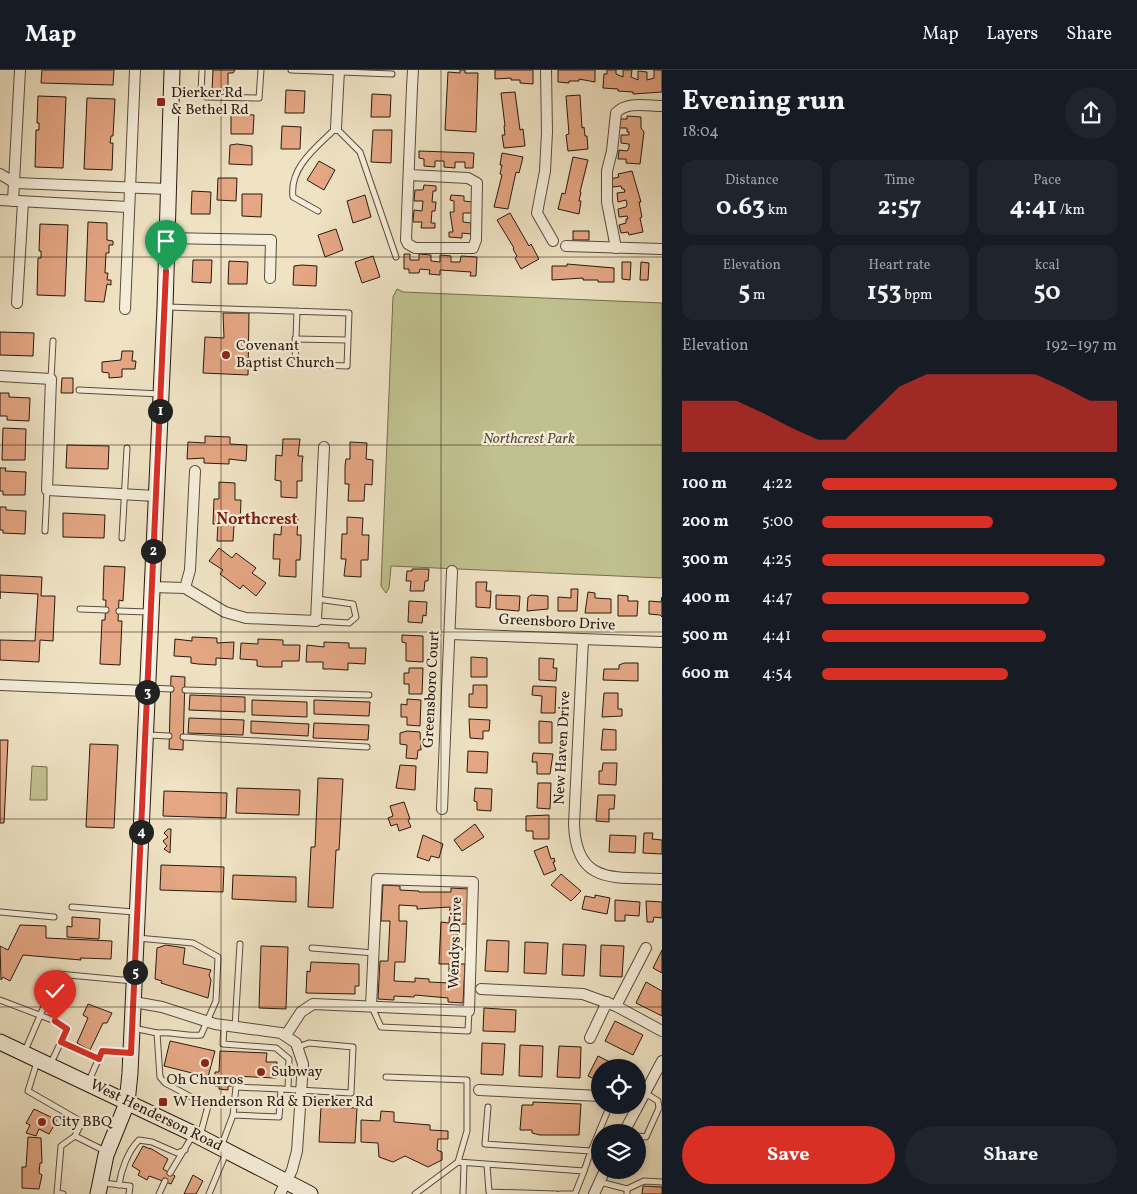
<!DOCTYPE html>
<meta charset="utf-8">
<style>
body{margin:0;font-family:Vollkorn,serif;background:#20242c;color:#f1f3f6;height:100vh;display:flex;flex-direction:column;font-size:19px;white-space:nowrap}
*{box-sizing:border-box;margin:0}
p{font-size:16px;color:#9ea1a6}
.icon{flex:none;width:28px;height:28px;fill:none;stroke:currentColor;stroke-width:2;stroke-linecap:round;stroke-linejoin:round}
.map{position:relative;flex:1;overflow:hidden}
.sheet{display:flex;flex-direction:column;background:#171b24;width:475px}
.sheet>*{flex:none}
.buttons{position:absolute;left:591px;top:989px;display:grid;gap:10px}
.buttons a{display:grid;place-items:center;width:55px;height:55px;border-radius:50%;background:#171b24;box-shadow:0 2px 8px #0003;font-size:25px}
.pin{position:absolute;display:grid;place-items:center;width:42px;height:42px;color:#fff;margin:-51px -21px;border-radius:50% 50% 50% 0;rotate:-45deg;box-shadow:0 0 5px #0007}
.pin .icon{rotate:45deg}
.km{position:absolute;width:25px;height:25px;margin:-12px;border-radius:50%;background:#222;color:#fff;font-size:14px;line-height:25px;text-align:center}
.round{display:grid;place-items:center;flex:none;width:52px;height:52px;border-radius:26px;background:#20242c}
.headline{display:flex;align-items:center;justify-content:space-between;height:85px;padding:0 20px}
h1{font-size:28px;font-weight:700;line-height:38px}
.stats{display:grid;grid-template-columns:repeat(3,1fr);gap:8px;height:85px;padding:5px 20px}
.stats div{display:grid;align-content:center;border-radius:12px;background:#20242c;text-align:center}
.stats b{font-size:25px;font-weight:700}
.stats small{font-size:14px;font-weight:400}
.stats p{font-size:14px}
.chart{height:140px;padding:10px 20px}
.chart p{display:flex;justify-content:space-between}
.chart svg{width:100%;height:90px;margin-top:5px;fill:#d93025;opacity:.7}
.primary-button{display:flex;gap:10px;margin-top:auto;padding:10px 20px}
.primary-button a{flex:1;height:58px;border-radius:30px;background:#d93025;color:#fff;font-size:20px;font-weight:700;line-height:58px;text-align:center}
.primary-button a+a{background:#20242c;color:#f1f3f6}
ul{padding:0 20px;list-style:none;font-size:16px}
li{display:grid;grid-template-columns:80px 60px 1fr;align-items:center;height:38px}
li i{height:12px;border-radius:6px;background:#d93025}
header{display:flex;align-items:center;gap:30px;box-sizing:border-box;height:70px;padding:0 25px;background:#171b24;border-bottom:1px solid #363941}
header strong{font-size:24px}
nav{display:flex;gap:28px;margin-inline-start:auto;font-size:18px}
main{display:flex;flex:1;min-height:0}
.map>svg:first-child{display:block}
.green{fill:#c0c18f;stroke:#746d4e}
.building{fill:#e5a784;stroke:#29190e;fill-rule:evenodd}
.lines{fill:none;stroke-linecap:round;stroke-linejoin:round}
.lane-casing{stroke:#5a4c3c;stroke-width:7}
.street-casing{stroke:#5a4c3c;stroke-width:12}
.secondary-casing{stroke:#29190e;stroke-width:17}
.lane{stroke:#f5edd9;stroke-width:5}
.street{stroke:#f5edd9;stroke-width:10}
.secondary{stroke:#f5edd9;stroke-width:15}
.route-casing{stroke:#fff;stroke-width:10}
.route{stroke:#d93025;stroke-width:6}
.grid{fill:none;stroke:#29190e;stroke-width:1;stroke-opacity:0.55}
.poi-dot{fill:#8f2418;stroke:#f5edd9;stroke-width:2}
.labels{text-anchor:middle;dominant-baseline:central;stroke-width:4.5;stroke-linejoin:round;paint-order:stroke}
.poi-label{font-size:15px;fill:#29190e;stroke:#f5edd9;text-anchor:start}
.park-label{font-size:15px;font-style:italic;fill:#564b35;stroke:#f5edd9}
.street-label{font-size:15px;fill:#29190e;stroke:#f5edd9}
.neighbourhood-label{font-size:16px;font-weight:bold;fill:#7a1f14;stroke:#f5edd9}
</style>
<header>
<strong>Map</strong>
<nav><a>Map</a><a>Layers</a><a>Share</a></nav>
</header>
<main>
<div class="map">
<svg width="662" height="1124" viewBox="0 0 662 1124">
<rect width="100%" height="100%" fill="#efe3c4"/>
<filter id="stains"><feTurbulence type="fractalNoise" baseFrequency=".004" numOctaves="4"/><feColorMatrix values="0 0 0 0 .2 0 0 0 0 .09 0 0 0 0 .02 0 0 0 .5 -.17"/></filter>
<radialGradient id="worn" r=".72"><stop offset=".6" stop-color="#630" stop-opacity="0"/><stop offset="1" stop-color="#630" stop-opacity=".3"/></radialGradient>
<g class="green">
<polygon points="397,219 403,222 662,233 662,508 391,496 389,518 386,523 381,516 393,227"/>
<polygon points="32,696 47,697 47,730 30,730"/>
</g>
<g class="building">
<polygon points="42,0 114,0 113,15 41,13"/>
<polygon points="213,0 235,0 233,3 228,3 228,20 212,20"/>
<polygon points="460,0 465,0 465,3 478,3 476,62 445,60 448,2 460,3"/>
<polygon points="495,0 533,0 533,14 520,13 520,10 511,10 511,8 495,9"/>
<polygon points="558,0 595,0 595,12 579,9 579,11 569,11 569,13 558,12"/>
<polygon points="607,0 616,0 616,4 623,7 623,0 632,0 631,7 638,10 638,1 647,2 647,10 654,8 654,0 662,0 662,22 633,24 633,22 618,21 618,19 603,18 604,4 607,4"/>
<polygon points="286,20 305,21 304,43 285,43"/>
<polygon points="515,22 520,60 523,59 525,76 504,78 502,65 505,65 504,56 505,56 501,23"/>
<polygon points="372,24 391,25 390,47 371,47"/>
<polygon points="580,25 582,58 584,57 585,66 587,66 588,79 568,81 566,65 569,64 566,26"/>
<polygon points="38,26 66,27 63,98 35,97 36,60 39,60 39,53 37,53"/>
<polygon points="87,28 115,29 113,66 111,66 110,73 113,73 112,100 84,99"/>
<polygon points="239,44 254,45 253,64 231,64 231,45"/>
<polygon points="627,46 641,47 641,58 644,62 640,94 626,93 626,89 618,89 619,80 627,81 629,78 629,74 621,73 621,65 629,65 629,62 627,62 627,58 618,58 619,49 627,49"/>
<polygon points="282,56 301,57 300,79 281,79"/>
<polygon points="373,60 392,60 391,93 371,92"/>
<polygon points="237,74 252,76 252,95 229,94 230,75"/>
<polygon points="419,81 474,83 473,98 465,98 465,92 455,92 455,98 444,97 444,91 435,91 435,97 424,96 424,89 419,88"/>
<polygon points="502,83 523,87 519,103 516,102 508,139 494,137 502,105 500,104 502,95 500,95"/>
<polygon points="573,87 588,90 580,122 581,122 579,131 581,131 579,144 558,139 562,123 565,124"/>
<polygon points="319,91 335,100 324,120 307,110"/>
<polygon points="632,101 641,132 639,132 642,147 640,148 643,162 629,165 628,162 621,163 619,155 626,153 626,149 628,149 627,146 619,147 618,139 626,137 627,134 626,130 618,132 617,123 625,122 624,119 622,119 621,116 613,117 611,109 619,107 618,104"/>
<polygon points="218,108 237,108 236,131 217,130"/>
<polygon points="424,115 436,116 436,121 433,121 432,132 436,132 435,141 432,141 431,153 435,153 435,158 421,158 422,152 413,152 414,140 422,141 423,131 414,131 415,120 423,120"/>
<polygon points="192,121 211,122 210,144 191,144"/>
<polygon points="242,124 262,124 261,147 242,146"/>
<polygon points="365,125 371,147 353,153 347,131"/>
<polygon points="451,125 464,126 464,131 472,132 472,143 463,143 463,152 471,153 471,164 462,163 462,168 449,167 449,162 453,162 450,142 454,142 454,131 450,130"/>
<polygon points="510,143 529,176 531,174 539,189 521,199 515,188 517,186 513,179 514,178 497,150"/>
<polygon points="88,152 107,153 107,170 113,171 113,175 109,175 109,183 106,183 105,203 108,203 107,210 111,210 111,215 107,214 104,232 85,231"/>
<polygon points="40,154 68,155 65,226 37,225 38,188 41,188 41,181 39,181"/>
<polygon points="336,159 343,180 325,187 318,165"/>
<rect x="573" y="161" width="16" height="9"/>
<polygon points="404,184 410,184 410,190 419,190 419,184 431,185 431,191 440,192 440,185 451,186 451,192 460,192 461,186 477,187 476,206 470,206 471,202 440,200 440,205 429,204 430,200 420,199 419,203 409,203 409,199 404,199"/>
<polygon points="373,186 380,207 362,213 355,192"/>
<polygon points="193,190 212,190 211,213 192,212"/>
<polygon points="229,191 248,192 247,214 228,214"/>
<polygon points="622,192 631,192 630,210 622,209"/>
<polygon points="641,192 649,193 648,210 640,210"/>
<polygon points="567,194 614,198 614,212 598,212 598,210 583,210 583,208 552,210 552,196 567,196"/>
<polygon points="302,195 317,196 316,216 293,215 294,196"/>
<polygon points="223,243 249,243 248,305 203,303 205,267 224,268"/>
<polygon points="0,262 34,263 33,286 0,285"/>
<polygon points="122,281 133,281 132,291 136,291 135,299 122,299 122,307 109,308 109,303 102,302 102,292 121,290"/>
<polygon points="62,308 73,308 73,323 61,323"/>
<polygon points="0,323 9,323 9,327 30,328 29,351 7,350 7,346 0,346"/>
<polygon points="3,358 26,359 25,390 2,390"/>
<polygon points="205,366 230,367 230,374 247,375 246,391 229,389 229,394 204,393 204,388 187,389 188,372 205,373"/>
<polygon points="283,369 300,369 298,386 303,386 302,394 302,411 297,411 297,428 281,427 281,411 275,410 276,385 282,386"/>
<polygon points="350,372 367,373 366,389 373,390 372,415 365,414 364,431 348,431 349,414 345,414 345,396 346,389 350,389"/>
<polygon points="67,375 109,376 108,399 66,398"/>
<polygon points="0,398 6,398 5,401 26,402 25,425 3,425 3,421 0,421"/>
<polygon points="219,412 235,413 235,430 241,430 240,455 234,455 233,471 217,471 218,454 213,454 214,429 219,429"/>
<polygon points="0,437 6,437 6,440 26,441 25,464 3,463 3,460 0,460"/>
<polygon points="63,443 105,445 104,468 63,467"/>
<polygon points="347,447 363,448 362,465 369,465 368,490 361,490 361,507 344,506 346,489 341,489 342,464 347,464"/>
<polygon points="282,448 298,448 297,465 301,465 301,473 300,490 296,490 296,507 279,506 280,489 273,489 274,464 281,465"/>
<polygon points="219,478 232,488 236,483 256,498 252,503 266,513 256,526 243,515 240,519 220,504 223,500 209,491"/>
<polygon points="104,496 125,497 123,531 119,530 118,551 122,551 120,595 100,594 102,550 105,550 106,530 103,530"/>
<polygon points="412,499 429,499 428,511 425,511 424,521 410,521 411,511 406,511 407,501 412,501"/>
<polygon points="0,505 42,507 41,526 55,526 53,571 40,570 39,592 0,590 0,570 35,571 38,524 0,522 0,529"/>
<polygon points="476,512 487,512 486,521 491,521 490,538 476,537"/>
<polygon points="571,519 578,519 577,541 558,541 558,527 571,528"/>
<polygon points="588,522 595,523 595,528 611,529 611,543 585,543"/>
<polygon points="496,525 520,526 519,541 496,539"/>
<polygon points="531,525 548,526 548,539 527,541 528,527"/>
<polygon points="618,525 628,526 628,531 638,531 637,546 618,546"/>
<polygon points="662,527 662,547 660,545 649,544 649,531 661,532"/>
<polygon points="409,531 427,532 426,546 423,545 422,553 408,552"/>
<polygon points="402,565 423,566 423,592 406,591 406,573 402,572"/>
<polygon points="192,567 217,568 217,573 234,572 233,589 216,588 216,595 198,594 191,593 191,587 174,586 175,569 192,571"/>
<polygon points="258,569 283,570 283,575 300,575 299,591 282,591 282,597 264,597 257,596 257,590 240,589 241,573 258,574"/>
<polygon points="324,572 349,573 349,578 366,578 365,594 348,593 348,600 331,599 323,599 323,592 306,592 307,575 324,577"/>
<polygon points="471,587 487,588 487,607 471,607"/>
<polygon points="539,588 554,589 553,598 557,598 556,611 539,610"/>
<polygon points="624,593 638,593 638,611 603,610 604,599 619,599 619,595"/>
<polygon points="409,598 423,598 422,624 409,624 409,614 404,614 404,603 409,603"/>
<polygon points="171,606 185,607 183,680 169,679"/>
<polygon points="473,615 487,615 487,638 469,637 469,624 473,624"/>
<polygon points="533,616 556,617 555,643 541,643 542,626 532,625"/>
<polygon points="604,623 618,623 618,639 622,639 622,646 602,647"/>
<polygon points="190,625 245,627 245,642 189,640"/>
<polygon points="407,629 421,630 420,656 407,655 407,647 401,647 401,634 407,635"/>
<polygon points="252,630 307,632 307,647 252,645"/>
<polygon points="314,630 370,632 369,646 314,644"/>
<polygon points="189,648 244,650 243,665 188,663"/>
<polygon points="469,649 490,650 489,661 483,661 483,669 470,668"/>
<polygon points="251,651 309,654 308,666 251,663"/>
<polygon points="539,651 552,652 552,673 539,673"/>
<polygon points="314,653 369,655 368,670 313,668"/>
<polygon points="603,659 616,660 616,680 601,680"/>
<polygon points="407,661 420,662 421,680 418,680 417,689 406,688 407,675 400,674 400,663"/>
<polygon points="0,670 8,670 4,753 0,753"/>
<polygon points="90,674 118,675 114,758 86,757"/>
<polygon points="468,681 488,682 487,703 467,702"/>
<polygon points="533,683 553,684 550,704 537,704 537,692 532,692"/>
<polygon points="603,693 617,693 616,715 599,714 599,701 602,701"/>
<polygon points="400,695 416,696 415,720 396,718"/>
<polygon points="318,708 343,709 339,780 336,780 333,838 308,837 311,777 315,777"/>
<polygon points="538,713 551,713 550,739 537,738"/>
<polygon points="237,718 300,720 299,745 236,743"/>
<polygon points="475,718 492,719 491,741 477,740 477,732 474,731"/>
<polygon points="164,721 227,723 226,748 163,746"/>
<polygon points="598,725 615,725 614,739 609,739 609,752 596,751"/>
<polygon points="404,732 410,749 408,750 411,757 399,761 397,754 391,756 388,748 393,746 390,736"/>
<polygon points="549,745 549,769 533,769 533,761 526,761 526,746"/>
<polygon points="475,754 484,767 462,781 454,770"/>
<polygon points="168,759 171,759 170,783 164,779 167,776 163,771 168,767 164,763"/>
<polygon points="644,763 653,763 652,769 662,770 662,784 643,783"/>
<polygon points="423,765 443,774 439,788 431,786 429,791 417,787"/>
<polygon points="610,765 636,766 635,783 609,782"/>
<polygon points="547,776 551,789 554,788 555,792 553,792 556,800 544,805 534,781"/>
<polygon points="161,795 224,797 223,822 160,820"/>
<polygon points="561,804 581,821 571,831 551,815"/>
<polygon points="233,805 296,807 296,832 232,829"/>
<path d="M 383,815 L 400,816 L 400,820 L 419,821 L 419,822 L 451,822 L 451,818 L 468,819 L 467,854 L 458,854 L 456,894 L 465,894 L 463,933 L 448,932 L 448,928 L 415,925 L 414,927 L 394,926 L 394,930 L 378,929 L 380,891 L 388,891 L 390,851 L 381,851 ZM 399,835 L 417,836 L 417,839 L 450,837 L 449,853 L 441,852 L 439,894 L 449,894 L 449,913 L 429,912 L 429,909 L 415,908 L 415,912 L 394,911 L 395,892 L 405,892 L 407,851 L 399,851 Z"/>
<polygon points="595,825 610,828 607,844 582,839 585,826 595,828"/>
<polygon points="615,830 640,832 639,846 625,845 625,851 615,851"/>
<polygon points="646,831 662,832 662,848 654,847 653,852 647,852"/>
<polygon points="72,847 100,849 99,869 67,867 67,856 72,857"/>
<polygon points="20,855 46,856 46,868 112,871 111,889 80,888 81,890 23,885 10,911 3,907 1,910 0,876 8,880"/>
<polygon points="487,870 509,871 508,902 485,901"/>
<polygon points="525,872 548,873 546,904 524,903"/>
<polygon points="563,874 586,875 584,906 562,905"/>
<polygon points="166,875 185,878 183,894 211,900 209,905 211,910 208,928 161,913 162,911 155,909 157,878"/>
<polygon points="601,875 624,876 622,907 600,906"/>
<polygon points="261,876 288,877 286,939 259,938"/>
<polygon points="662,880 662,903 653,898"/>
<polygon points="311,892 359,894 359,916 355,916 355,924 306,923 307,901 310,902"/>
<polygon points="646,912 662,921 662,946 636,933"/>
<polygon points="88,934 112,943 107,953 103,953 90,980 77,973 88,948 83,945"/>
<polygon points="484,938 516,940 515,962 483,961"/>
<polygon points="615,951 643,965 633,985 605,971"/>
<polygon points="170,971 215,981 208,1007 164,996"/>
<polygon points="482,973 505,974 503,1005 481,1004"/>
<polygon points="520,975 543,976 542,1007 519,1006"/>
<polygon points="559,976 581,977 580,1008 557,1007"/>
<polygon points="220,981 267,983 266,992 277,992 276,1008 233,1006 232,1016 228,1016 228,1020 219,1019 219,1016 215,1016 215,1002 219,1002"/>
<polygon points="598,986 622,998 600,998 600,1012 588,1006"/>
<polygon points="533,1032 581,1034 579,1065 540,1065 532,1063 532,1060 520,1060 522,1035 533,1035"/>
<polygon points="321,1037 357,1038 355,1073 319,1072"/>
<polygon points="34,1039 57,1050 49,1064 39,1059 36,1066 26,1063 30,1055 26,1053"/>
<polygon points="381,1041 394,1042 394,1052 430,1055 430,1060 448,1061 448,1069 438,1069 437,1080 442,1082 442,1090 428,1097 405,1086 393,1092 379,1087 378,1073 361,1072 361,1050 380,1051"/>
<polygon points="28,1067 41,1068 42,1093 40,1093 39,1103 42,1105 39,1119 22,1118 22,1097 26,1097"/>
<polygon points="143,1076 150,1079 150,1078 168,1089 163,1099 175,1106 171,1114 149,1106 147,1110 138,1105 140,1101 132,1096"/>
<polygon points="193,1105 203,1111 196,1124 184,1124"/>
<polygon points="643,1116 662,1117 662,1124 642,1124"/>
</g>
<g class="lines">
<defs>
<g id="lane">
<polyline points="291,0 392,4"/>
<polyline points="174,22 201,23 202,0"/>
<polyline points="201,23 206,27 259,28 261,0"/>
<path d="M 318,141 L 293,127 C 289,97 317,77 336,58 L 360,82 L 396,187"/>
<polyline points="168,237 349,243 347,296 295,294 297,241"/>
<polyline points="295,269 347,270"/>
<polyline points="51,309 53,271"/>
<polyline points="79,320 160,324"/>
<polyline points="45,461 47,420"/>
<polyline points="122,468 127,378"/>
<polyline points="80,539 106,540"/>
<polyline points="119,541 148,542"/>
<polyline points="316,551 349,553 356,547 353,534 317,529"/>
<polyline points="150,618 171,619"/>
<polyline points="185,620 369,625"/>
<polyline points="148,665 169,666"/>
<polyline points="183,667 367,677"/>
<polyline points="72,837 134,842"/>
<polyline points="0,842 54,847"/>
<path d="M 137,868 L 193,873 L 218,887 L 216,931 L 201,965 C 186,967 172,961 157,963"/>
<polyline points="312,878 374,883"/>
<polyline points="0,930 55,951 67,959 51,993"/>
<polyline points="372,937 381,957 468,961 469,941"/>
<polyline points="224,956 223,974 276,978 289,989 288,1019"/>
<polyline points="235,957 240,874"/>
<polyline points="133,958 157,963 160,1007 165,1013 208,1036 200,1066"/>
<polyline points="61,972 99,989"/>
<polyline points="24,983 58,904 133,911"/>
<polyline points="37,992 28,1021 82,1052 75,1066 105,1081"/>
<polyline points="386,1007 467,1010 467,1061 458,1092"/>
<polyline points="88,1013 102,981 128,983"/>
<polyline points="281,1019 351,1023 353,977 309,973 298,977"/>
<polyline points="626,1035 636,1039"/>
<polyline points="488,1037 485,1074 591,1081 584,1101"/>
<polyline points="638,1066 646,1067 659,1038 658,1031 645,1023"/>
<polyline points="221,1077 233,1045 236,1017 281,1019 279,1047 233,1045"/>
<polyline points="600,1084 591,1081 610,1035"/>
<polyline points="487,1095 489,1122 556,1124"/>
<polyline points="170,1103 193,1065"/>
<polyline points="600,1112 627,1119 627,1124"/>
<polyline points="103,1113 130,1116 129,1124"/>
<path d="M 119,1115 C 121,1100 128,1081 139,1070 L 152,1072 L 177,1083 L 185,1080"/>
<polyline points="627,1119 644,1111 662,1112"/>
<polyline points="63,1124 57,1123 61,1076 75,1066"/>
<polyline points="159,1124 165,1111"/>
<polyline points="209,1124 226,1083"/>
<polyline points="415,1124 458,1092 584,1101 575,1124"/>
<polyline points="463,1124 464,1094"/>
<polyline points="560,1124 573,1124"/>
</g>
<g id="street">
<polyline points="546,0 547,62 545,101 537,143 553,171"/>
<polyline points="336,58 339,0"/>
<polyline points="0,104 15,113 168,119"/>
<polyline points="409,105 468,108 477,113 476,170 473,178 415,178 408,174 406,170 412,17 413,0"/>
<polyline points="0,130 128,137"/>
<polyline points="13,131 20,0"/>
<polyline points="167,168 271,170 270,208"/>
<polyline points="566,176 662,179"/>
<path d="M 616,178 L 607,132 L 607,101 L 612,81 L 616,43 C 627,31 647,36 662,36"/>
<polyline points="17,233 23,132"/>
<polyline points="125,239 135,0"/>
<polyline points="0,306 51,309 47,420 156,426"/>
<polyline points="152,517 185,518 225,542 246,548 316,551 324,377"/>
<polyline points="185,518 190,500 195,401"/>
<polyline points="450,564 662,572"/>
<path d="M 583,570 L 574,754 C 576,815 614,807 662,809"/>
<polyline points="0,615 147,621"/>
<polyline points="442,739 452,501"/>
<polyline points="481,919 583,924 616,936 662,961"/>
<polyline points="134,932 162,937 215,954 281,963 296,973 303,994 297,1081 292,1100 280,1124"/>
<polyline points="616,936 646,878"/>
<polyline points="286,965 301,942 313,934 469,941 473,812 377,809 371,936"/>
<polyline points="590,968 607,932"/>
<polyline points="479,1020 600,1026"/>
<polyline points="624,1062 662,991"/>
<polyline points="594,1124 605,1100"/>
</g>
<g id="secondary">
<polyline points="0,972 194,1064 310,1124"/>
<polyline points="98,1124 106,1085 127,1033 130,1003 165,237 172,0"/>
</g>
</defs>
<use href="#lane" class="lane-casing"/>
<use href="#street" class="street-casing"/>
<use href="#secondary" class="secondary-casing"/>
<use href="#lane" class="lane"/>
<use href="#street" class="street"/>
<use href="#secondary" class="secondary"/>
</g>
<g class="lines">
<defs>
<polyline id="route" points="55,951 67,959 61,972 99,989 102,981 131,983 166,201"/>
</defs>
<use href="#route" class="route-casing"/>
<use href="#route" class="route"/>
</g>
<path class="grid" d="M 221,0 L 221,1124M 441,0 L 441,1124M 0,187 L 662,187M 0,375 L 662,375M 0,562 L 662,562M 0,749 L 662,749M 0,937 L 662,937"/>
<g class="poi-dot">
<rect x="156" y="27" width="10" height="10" rx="2.5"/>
<circle cx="226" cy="285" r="5"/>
<circle cx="205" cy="993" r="5"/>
<circle cx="261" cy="1002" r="5"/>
<rect x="158" y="1027" width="10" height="10" rx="2.5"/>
<circle cx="42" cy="1052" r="5"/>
</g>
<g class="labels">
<g class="poi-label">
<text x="171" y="23">Dierker Rd<tspan x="171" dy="17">&amp; Bethel Rd</tspan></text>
<text x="236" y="276">Covenant<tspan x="236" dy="17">Baptist Church</tspan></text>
<text x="271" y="1002">Subway</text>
<text x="205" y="1010" text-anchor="middle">Oh Churros</text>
<text x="173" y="1032">W Henderson Rd &amp; Dierker Rd</text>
<text x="52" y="1052">City BBQ</text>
</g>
<g class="park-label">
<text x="529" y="369">Northcrest Park</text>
</g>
<g class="street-label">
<text transform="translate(557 553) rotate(3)">Greensboro Drive</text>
<text transform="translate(432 619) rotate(-87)">Greensboro Court</text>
<text transform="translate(563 678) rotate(-87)">New Haven Drive</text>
<text transform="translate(456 873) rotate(-88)">Wendys Drive</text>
<text transform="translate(156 1046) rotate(26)">West Henderson Road</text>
</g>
<g class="neighbourhood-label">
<text x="257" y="450">Northcrest</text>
</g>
</g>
<rect width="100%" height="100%" filter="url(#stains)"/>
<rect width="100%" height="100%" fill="url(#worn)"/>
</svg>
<div class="buttons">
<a><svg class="icon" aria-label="locate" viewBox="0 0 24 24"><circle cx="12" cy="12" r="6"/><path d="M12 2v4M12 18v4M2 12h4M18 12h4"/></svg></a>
<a><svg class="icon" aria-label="layers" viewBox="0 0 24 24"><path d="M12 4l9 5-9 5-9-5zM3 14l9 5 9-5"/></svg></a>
</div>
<div class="pin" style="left:166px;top:201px;background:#1e9e55"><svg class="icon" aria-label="arrive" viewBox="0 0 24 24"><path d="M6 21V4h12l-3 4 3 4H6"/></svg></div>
<div class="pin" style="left:55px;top:951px;background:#d93025"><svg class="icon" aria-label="check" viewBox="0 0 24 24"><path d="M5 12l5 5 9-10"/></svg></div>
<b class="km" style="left:160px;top:341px">1</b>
<b class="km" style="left:153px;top:481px">2</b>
<b class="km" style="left:147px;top:622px">3</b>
<b class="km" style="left:141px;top:762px">4</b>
<b class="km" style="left:135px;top:902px">5</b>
</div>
<section class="sheet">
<div class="headline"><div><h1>Evening run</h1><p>18:04</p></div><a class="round"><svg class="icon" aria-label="share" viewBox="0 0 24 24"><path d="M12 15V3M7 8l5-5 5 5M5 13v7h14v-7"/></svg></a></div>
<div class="stats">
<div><p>Distance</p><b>0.63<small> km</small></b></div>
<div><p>Time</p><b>2:57</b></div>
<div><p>Pace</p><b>4:41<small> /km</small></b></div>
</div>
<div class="stats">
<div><p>Elevation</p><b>5<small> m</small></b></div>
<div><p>Heart rate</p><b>153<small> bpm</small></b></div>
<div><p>kcal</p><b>50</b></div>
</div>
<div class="chart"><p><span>Elevation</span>192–197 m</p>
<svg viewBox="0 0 160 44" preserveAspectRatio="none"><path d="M0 44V19L10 19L20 19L30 25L40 32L50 38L60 38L70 25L80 12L90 6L100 6L110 6L120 6L130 6L140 12L150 19L160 19V44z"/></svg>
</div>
<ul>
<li><b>100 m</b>4:22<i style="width:100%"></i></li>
<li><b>200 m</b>5:00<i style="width:58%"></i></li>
<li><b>300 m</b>4:25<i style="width:96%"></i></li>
<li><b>400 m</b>4:47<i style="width:70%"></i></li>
<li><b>500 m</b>4:41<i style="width:76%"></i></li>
<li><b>600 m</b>4:54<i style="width:63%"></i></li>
</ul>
<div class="primary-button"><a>Save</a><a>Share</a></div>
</section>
</main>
